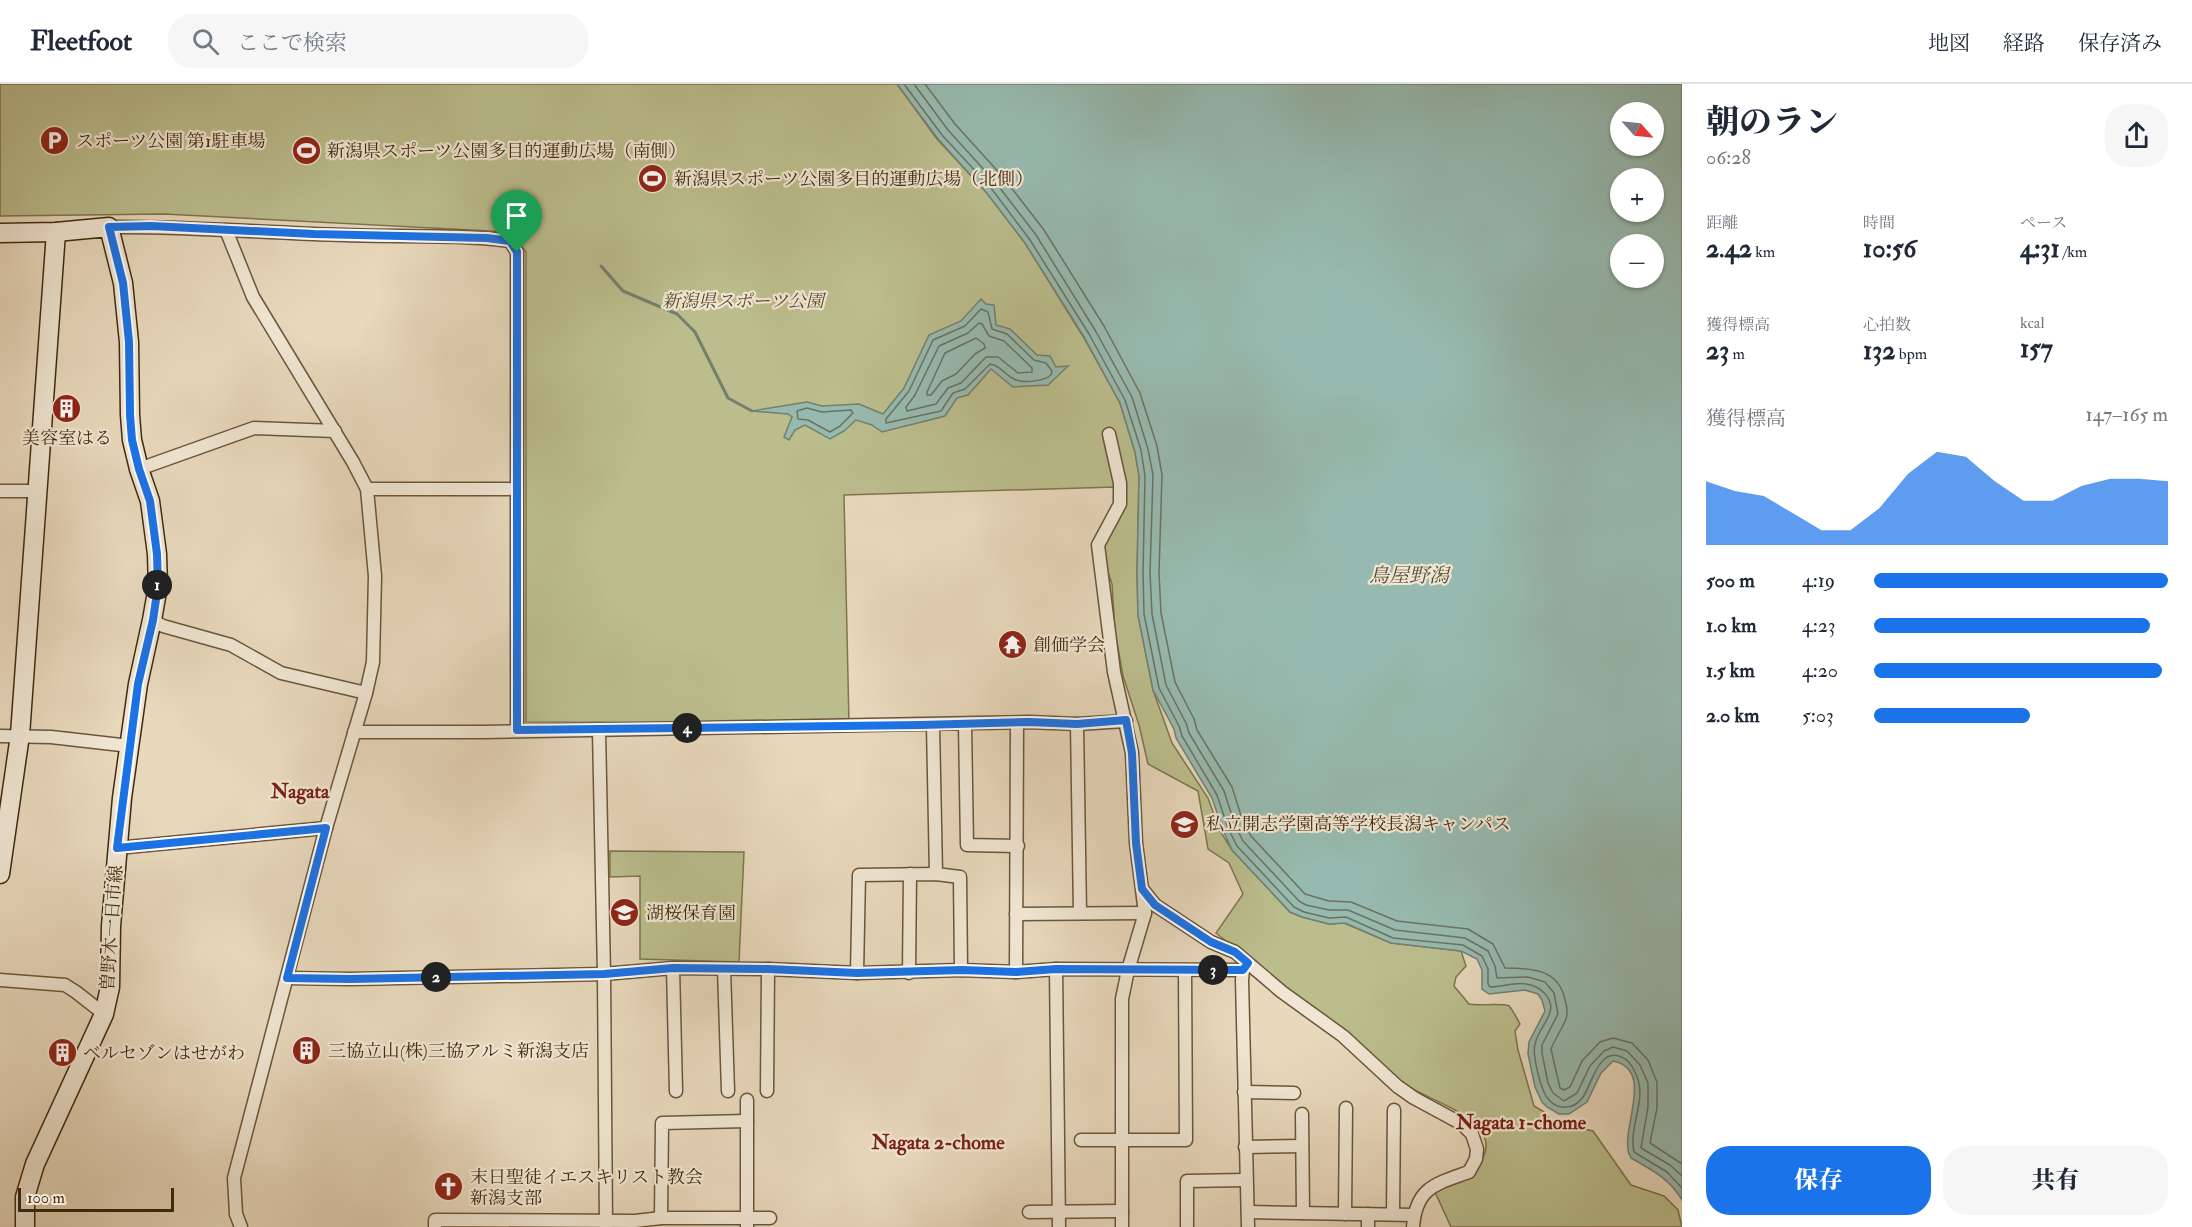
<!DOCTYPE html>
<html lang="ja">
<meta charset="utf-8">
<style>
body{margin:0;font-family:"IM FELL Double Pica","Noto Serif JP",serif;background:#f6f6f7;color:#1f2937;height:100vh;display:flex;flex-direction:column;font-size:22px;white-space:nowrap}
*{box-sizing:border-box;margin:0}
p{font-size:20px;color:#747a83}
.icon{flex:none;width:33px;height:33px;fill:none;stroke:currentColor;stroke-width:2;stroke-linecap:round;stroke-linejoin:round}
.map{position:relative;flex:1;overflow:hidden}
.panel{display:flex;flex-direction:column;background:#fff;width:510px}
.panel>*{flex:none}
.needle{width:39px;rotate:117deg}
.tools{position:absolute;left:1610px;top:18px;display:grid;gap:12px}
.tools a{display:grid;place-items:center;width:54px;height:54px;border-radius:50%;background:#fff;box-shadow:0 2px 4px #0004;font-size:30px}
.scale{position:absolute;left:18px;bottom:15px;width:156px;box-sizing:border-box;padding-left:6px;border:3px solid #402a0e;border-top:0;font-size:16px;line-height:21px;white-space:nowrap;color:#402a0e;-webkit-text-stroke:4px #f0e6d3;paint-order:stroke}
.pin{position:absolute;display:grid;place-items:center;width:51px;height:51px;color:#fff;margin:-62px -26px;border-radius:50% 50% 50% 0;rotate:-45deg;box-shadow:0 0 6px #0007}
.pin .icon{rotate:45deg}
.km{position:absolute;width:30px;height:30px;margin:-15px;border-radius:50%;background:#222;color:#fff;font-size:16px;line-height:30px;text-align:center}
.round{display:grid;place-items:center;flex:none;width:63px;height:63px;border-radius:24px;background:#f6f6f7}
.headline{display:flex;align-items:center;justify-content:space-between;height:102px;padding:0 24px}
h1{font-size:33px;font-weight:800;line-height:45px}
.figures{display:grid;grid-template-columns:repeat(3,1fr);gap:9px;height:102px;padding:6px 24px}
.figures div{display:grid;align-content:center}
.figures b{font-size:26px;font-weight:800}
.figures small{font-size:16px;font-weight:400}
.figures p{font-size:16px}
.chart{height:168px;padding:12px 24px}
.chart p{display:flex;justify-content:space-between}
.chart svg{width:100%;height:108px;margin-top:6px;fill:#1a73e8;opacity:.7}
.primary-button{display:flex;gap:12px;margin-top:auto;padding:12px 24px}
.primary-button a{flex:1;height:69px;border-radius:24px;background:#1a73e8;color:#fff;font-size:24px;font-weight:800;line-height:69px;text-align:center}
.primary-button a+a{background:#f6f6f7;color:#1f2937}
ul{padding:0 24px;list-style:none;font-size:20px}
li{display:grid;grid-template-columns:96px 72px 1fr;align-items:center;height:45px}
li i{height:15px;border-radius:8px;background:#1a73e8}
header{display:flex;align-items:center;gap:36px;box-sizing:border-box;height:84px;padding:0 30px;background:#fff;border-bottom:2px solid #e0e1e3}
header strong{font-size:28px}
nav{display:flex;gap:33px;margin-inline-start:auto;font-size:21px}
.search{width:420px;height:54px;background:#f6f6f7;display:flex;align-items:center;gap:15px;box-sizing:border-box;padding:0 21px;border-radius:24px;color:#747a83;font-size:22px}
main{display:flex;flex:1;min-height:0}
.map>svg:first-child{display:block}
.green{fill:#bbbd8d;stroke:#7e744e;stroke-width:1.5}
.water{fill:#97bab0;stroke:#74806f;stroke-width:1.5;fill-rule:evenodd}
.lines{fill:none;stroke-linecap:round;stroke-linejoin:round}
.shore{stroke:#6c725f;stroke-width:1.5}
.stream{stroke:#74806f;stroke-width:3}
.street-casing{stroke:#6a563a;stroke-width:15}
.secondary-casing{stroke:#402a0e;stroke-width:21}
.street{stroke:#f0e6d3;stroke-width:12}
.secondary{stroke:#f0e6d3;stroke-width:18}
.route-casing{stroke:#fff;stroke-width:12}
.route{stroke:#1a73e8;stroke-width:8}
.labels{text-anchor:middle;dominant-baseline:central;stroke-width:4.5;stroke-linejoin:round;paint-order:stroke}
.poi-label{font-size:18px;fill:#402a0e;stroke:#f0e6d3;text-anchor:start}
.park-label{font-size:18px;font-style:italic;fill:#594727;stroke:#f0e6d3}
.street-label{font-size:18px;fill:#402a0e;stroke:#f0e6d3}
.water-label{font-size:20px;font-style:italic;fill:#564e36;stroke:#f0e6d3}
.neighbourhood-label{font-size:20px;font-weight:bold;fill:#7a1f14;stroke:#f0e6d3}
</style>
<header>
<strong>Fleetfoot</strong>
<div class="search"><svg class="icon" aria-label="search" viewBox="0 0 24 24"><circle cx="10" cy="10" r="6"/><path d="M15 15l6 6"/></svg>ここで検索</div>
<nav><a>地図</a><a>経路</a><a>保存済み</a></nav>
</header>
<main>
<div class="map">
<svg width="1682" height="1143" viewBox="0 0 1682 1143">
<rect width="100%" height="100%" fill="#e8d8bc"/>
<filter id="stains"><feTurbulence type="fractalNoise" baseFrequency=".00333" numOctaves="4"/><feColorMatrix values="0 0 0 0 .2 0 0 0 0 .09 0 0 0 0 .02 0 0 0 .5 -.17"/></filter>
<radialGradient id="worn" r=".72"><stop offset=".6" stop-color="#630" stop-opacity="0"/><stop offset="1" stop-color="#630" stop-opacity=".3"/></radialGradient>
<g class="green">
<path d="M 0,0 L 897,0 L 937,55 L 986,108 L 1025,159 L 1084,254 L 1120,319 L 1135,368 L 1139,392 L 1137,489 L 1138,531 L 1153,606 L 1172,659 L 1208,714 L 1220,747 L 1232,766 L 1290,828 L 1302,833 L 1329,840 L 1344,839 L 1391,859 L 1461,867 L 1466,882 L 1456,893 L 1454,902 L 1469,920 C 1478,922 1504,919 1509,922 C 1513,926 1517,935 1520,940 L 1515,947 L 1518,966 L 1534,1022 L 1546,1029 L 1555,1045 L 1577,1047 L 1581,1044 L 1593,1047 L 1631,1101 L 1664,1112 L 1678,1126 L 1682,1143 L 1451,1143 L 1435,1108 C 1454,1099 1496,1081 1484,1052 C 1475,1029 1426,1014 1405,1001 C 1384,989 1366,971 1347,956 C 1303,921 1260,885 1216,849 L 1243,810 L 1229,779 L 1208,765 L 1198,707 L 1148,680 L 1139,641 L 1123,592 L 1115,548 L 1112,500 L 1101,468 L 1113,441 L 1115,403 L 844,411 L 849,639 L 526,638 L 526,168 L 511,148 L 164,130 L 0,132 Z"/>
<polygon points="610,767 744,768 739,878 640,875 640,792 610,793"/>
</g>
<g class="water">
<path d="M 897,0 L 1682,0 L 1682,1116 C 1670,1095 1652,1086 1631,1074 C 1616,1051 1658,986 1613,977 L 1601,989 L 1587,1018 L 1569,1030 L 1559,1030 L 1547,1023 L 1542,1018 L 1535,1003 L 1528,970 L 1529,958 L 1545,927 L 1542,916 L 1538,910 L 1525,906 L 1489,910 L 1482,905 L 1482,886 L 1477,875 L 1461,867 L 1391,859 L 1345,839 L 1329,840 L 1302,833 L 1290,828 L 1232,766 L 1223,746 L 1212,714 L 1176,654 L 1174,645 L 1153,606 L 1138,531 L 1137,489 L 1139,392 L 1135,368 L 1120,319 L 1084,253 L 1025,159 L 986,108 L 938,55 ZM 1620,28 L 1653,28 L 1653,62 L 1620,62 ZM 1620,94 L 1653,94 L 1653,128 L 1620,128 ZM 1620,160 L 1653,160 L 1653,194 L 1620,194 Z"/>
<polygon points="981,215 986,220 994,221 996,241 1010,245 1037,271 1050,272 1056,283 1068,282 1048,301 1013,303 991,285 968,311 957,314 945,332 882,348 872,341 856,336 844,347 830,355 805,341 795,346 789,356 784,353 792,333 788,330 752,327 807,318 822,322 859,320 883,330 904,304 929,251 961,237"/>
</g>
<g class="lines">
<g class="shore">
<path d="M 904,0 L 942,51 L 991,104 L 1030,156 L 1089,250 L 1125,316 L 1141,366 L 1145,392 L 1143,489 L 1144,530 L 1159,604 L 1179,642 L 1182,652 L 1217,711 L 1228,744 L 1237,762 L 1294,823 L 1304,828 L 1329,834 L 1346,833 L 1393,854 L 1463,861 L 1482,872 L 1488,885 L 1488,900 L 1490,903 C 1502,903 1514,898 1526,900 C 1540,902 1556,915 1549,931 C 1545,941 1537,950 1535,960 C 1532,971 1541,1008 1549,1016 C 1559,1027 1575,1025 1583,1013 C 1592,1000 1598,966 1619,972 C 1626,974 1632,981 1635,988 C 1649,1015 1628,1040 1634,1068 L 1667,1088 L 1682,1104"/>
<polyline points="914,0 948,46 996,99 1036,151 1095,246 1132,313 1148,365 1153,391 1150,489 1152,530 1166,601 1186,639 1189,649 1224,707 1235,741 1243,757 1299,817 1306,821 1329,826 1348,826 1395,846 1465,854 1488,867 1495,882 1497,894 1528,893 1545,898 1554,909 1558,930 1542,961 1542,969 1548,999 1553,1009 1564,1017 1577,1009 1590,982 1604,967 1613,963 1627,967 1640,981 1648,999 1648,1023 1641,1064 1670,1081 1682,1092"/>
<path d="M 925,0 L 955,40 L 1003,93 L 1044,146 L 1104,242 L 1140,309 L 1157,362 L 1162,391 L 1159,489 L 1161,529 L 1175,598 L 1194,635 L 1197,646 L 1232,703 L 1243,738 L 1251,752 L 1305,810 L 1329,817 L 1351,818 L 1397,837 L 1468,845 L 1493,860 L 1505,884 C 1532,884 1559,885 1565,916 C 1567,922 1568,928 1566,935 C 1562,945 1555,955 1551,965 L 1560,1004 L 1564,1006 L 1570,1003 L 1582,977 L 1600,958 L 1613,954 L 1632,959 L 1648,976 L 1657,998 L 1657,1024 L 1650,1059 L 1682,1080"/>
<path d="M 981,225 L 988,228 L 992,245 L 1007,250 L 1034,276 L 1046,279 L 1052,287 L 1051,291 C 1044,297 1023,300 1014,295 C 1005,291 1000,281 990,280 L 965,305 L 953,309 L 941,327 L 886,339 L 886,335 L 909,307 L 933,256 L 965,242 Z"/>
<polygon points="979,239 982,240 989,252 1004,257 1032,284 1032,288 1018,289 998,273 986,273 961,299 948,304 936,320 907,327 906,323 915,311 939,262 968,249"/>
<polygon points="976,254 984,260 985,264 975,270 956,290 942,297 931,311 927,311 927,308 945,269"/>
<polygon points="807,324 822,328 851,326 853,329 840,342 830,348 808,336 798,335 797,327"/>
</g>
<polyline class="stream" points="601,182 623,207 677,230 695,248 728,314 752,327"/>
<defs>
<g id="street">
<path d="M 109,143 C 188,142 267,149 346,151 C 400,153 456,150 510,157 L 517,168 L 517,646"/>
<polyline points="226,146 253,213 353,378 367,405 375,492 373,578 366,609 326,744 234,1094 236,1130 241,1143"/>
<polyline points="1109,350 1120,399 1120,420 1098,461 1114,588 1132,669 1136,759 1145,829 1128,886 1122,915 1122,1143"/>
<polyline points="139,385 254,344 335,347"/>
<polyline points="367,405 509,405"/>
<polyline points="0,407 39,407"/>
<polyline points="152,536 163,542 231,561 281,589 366,609"/>
<polyline points="965,640 967,761 1018,762"/>
<polyline points="1077,640 1080,829"/>
<polyline points="933,641 936,790"/>
<polyline points="599,647 604,890 606,1143"/>
<polyline points="354,648 483,648 1029,638 1077,640 1126,637"/>
<polyline points="0,652 51,653 130,662"/>
<polyline points="117,764 326,744"/>
<path d="M 1143,806 L 1155,821 L 1211,858 L 1235,868 L 1282,908 L 1343,952 L 1397,1002 L 1414,1014 L 1462,1040 L 1472,1050 L 1477,1065 L 1476,1075 L 1469,1088 C 1436,1100 1416,1103 1413,1143"/>
<polyline points="1016,830 1145,829"/>
<polyline points="1247,880 1243,886 1242,896 1248,1143"/>
<polyline points="673,884 676,1007"/>
<polyline points="724,885 728,1007"/>
<polyline points="1056,885 1059,1143"/>
<polyline points="1016,888 1017,639"/>
<polyline points="857,889 859,791 936,790 960,793 961,886"/>
<polyline points="909,889 910,790"/>
<polyline points="287,894 350,895 604,890 673,884 768,885 857,889 961,886 1016,888 1056,885 1243,886"/>
<polyline points="0,896 65,901 76,908 104,930"/>
<polyline points="767,1007 768,885"/>
<polyline points="1244,1008 1294,1009"/>
<polyline points="747,1016 747,1143"/>
<polyline points="1302,1030 1303,1129"/>
<polyline points="1081,1056 1186,1056 1185,886"/>
<polyline points="1245,1063 1302,1062"/>
<polyline points="1029,1128 1122,1127"/>
<polyline points="1248,1128 1414,1131"/>
<polyline points="1345,1130 1346,1024"/>
<polyline points="1393,1130 1394,1026"/>
<polyline points="661,1134 662,1039 747,1037"/>
<polyline points="435,1143 435,1136 635,1137 661,1134 770,1134"/>
<polyline points="1187,1143 1187,1097 1246,1096"/>
<polyline points="1368,1143 1368,1130"/>
</g>
<g id="secondary">
<polyline points="0,149 56,148 109,143 123,199 129,258 130,331 132,356 139,385 150,417 157,470 158,502 152,536 138,600 122,714 111,842 110,903 104,930 35,1080 25,1113 25,1143"/>
<polyline points="0,790 20,651 56,148"/>
</g>
</defs>
<use href="#street" class="street-casing"/>
<use href="#secondary" class="secondary-casing"/>
<use href="#street" class="street"/>
<use href="#secondary" class="secondary"/>
</g>
<g class="lines">
<defs>
<polygon id="route" points="151,142 314,150 487,154 510,157 517,168 517,646 921,641 1029,638 1077,640 1126,636 1132,669 1136,759 1142,805 1155,821 1211,858 1235,868 1248,879 1243,886 1056,885 1016,888 962,886 857,889 768,885 673,884 604,890 350,895 287,894 326,744 117,764 138,600 153,536 158,502 157,470 150,417 139,385 132,356 130,331 129,258 123,199 109,143"/>
</defs>
<use href="#route" class="route-casing"/>
<use href="#route" class="route"/>
</g>
<defs>
<symbol id="parking-disc" viewBox="-11 -11 22 22"><circle r="9.5" fill="#8f2418" stroke="#f0e6d3"/><path d="M-3.5-5.5H1a3.5 3.5 0 0 1 0 7H-1V5.5H-3.5ZM-1-3.4V-.6H.8a1.4 1.4 0 0 0 0-2.8Z" fill="#fff"/></symbol>
<symbol id="stadium-disc" viewBox="-11 -11 22 22"><circle r="9.5" fill="#8f2418" stroke="#f0e6d3"/><path d="M0-5a6.5 5 0 1 0 0 10a6.5 5 0 1 0 0-10ZM-3.5-1.8h7v3.6h-7Z" fill="#fff"/></symbol>
<symbol id="building-disc" viewBox="-11 -11 22 22"><circle r="9.5" fill="#8f2418" stroke="#f0e6d3"/><path d="M-4-6H4V6H1V3H-1V6H-4ZM-2.5-4.3h1.7v1.8h-1.7ZM.8-4.3h1.7v1.8H.8ZM-2.5-1h1.7V.8h-1.7ZM.8-1h1.7V.8H.8Z" fill="#fff"/></symbol>
<symbol id="temple-disc" viewBox="-11 -11 22 22"><circle r="9.5" fill="#8f2418" stroke="#f0e6d3"/><path d="M0-6L5-2H3V0L6.5 2.5H4V6H1.5V3h-3V6H-4V2.5H-6.5L-3 0V-2H-5Z" fill="#fff"/></symbol>
<symbol id="school-disc" viewBox="-11 -11 22 22"><circle r="9.5" fill="#8f2418" stroke="#f0e6d3"/><path d="M0-5L7-2L0 1L-7-2ZM-4 1L0 2.5L4 1V4Q0 6-4 4Z" fill="#fff"/></symbol>
<symbol id="church-disc" viewBox="-11 -11 22 22"><circle r="9.5" fill="#8f2418" stroke="#f0e6d3"/><path d="M-1.2-6h2.4v3.5h3.3v2.4h-3.3V6h-2.4V-.1h-3.3v-2.4h3.3Z" fill="#fff"/></symbol>
</defs>
<g fill-rule="evenodd">
<use href="#parking-disc" x="38" y="40" width="33" height="33"/>
<use href="#stadium-disc" x="290" y="50" width="33" height="33"/>
<use href="#stadium-disc" x="636" y="78" width="33" height="33"/>
<use href="#building-disc" x="50" y="308" width="33" height="33"/>
<use href="#temple-disc" x="996" y="544" width="33" height="33"/>
<use href="#school-disc" x="1168" y="724" width="33" height="33"/>
<use href="#school-disc" x="608" y="812" width="33" height="33"/>
<use href="#building-disc" x="290" y="950" width="33" height="33"/>
<use href="#building-disc" x="46" y="952" width="33" height="33"/>
<use href="#church-disc" x="432" y="1086" width="33" height="33"/>
</g>
<g class="labels">
<g class="poi-label">
<text x="76" y="57">スポーツ公園 第1駐車場</text>
<text x="327" y="67">新潟県スポーツ公園多目的運動広場（南側）</text>
<text x="674" y="95">新潟県スポーツ公園多目的運動広場（北側）</text>
<text x="67" y="354" text-anchor="middle">美容室はる</text>
<text x="1033" y="561">創価学会</text>
<text x="1206" y="740">私立開志学園高等学校長潟キャンパス</text>
<text x="646" y="829">湖桜保育園</text>
<text x="328" y="967">三協立山(株)三協アルミ新潟支店</text>
<text x="83" y="969">ベルセゾンはせがわ</text>
<text x="470" y="1093">末日聖徒イエスキリスト教会<tspan x="470" dy="21">新潟支部</tspan></text>
</g>
<g class="park-label">
<text x="743" y="217">新潟県スポーツ公園</text>
</g>
<g class="street-label">
<text transform="translate(112 844) rotate(-86)">曽野木一日市線</text>
</g>
<g class="water-label">
<text x="1409" y="491">鳥屋野潟</text>
</g>
<g class="neighbourhood-label">
<text x="300" y="707">Nagata</text>
<text x="1521" y="1038">Nagata 1-chome</text>
<text x="938" y="1058">Nagata 2-chome</text>
</g>
</g>
<rect width="100%" height="100%" filter="url(#stains)"/>
<rect width="100%" height="100%" fill="url(#worn)"/>
</svg>
<div class="tools">
<a><svg class="needle" viewBox="-14 -14 28 28"><path d="M0-13l5 13h-10z" fill="#e53935"/><path d="M0 13l5-13h-10z" fill="#747a83"/></svg></a>
<a>+</a>
<a>−</a>
</div>
<div class="scale">100 m</div>
<div class="pin" style="left:517px;top:168px;background:#1e9e55"><svg class="icon" aria-label="arrive" viewBox="0 0 24 24"><path d="M6 21V4h12l-3 4 3 4H6"/></svg></div>
<b class="km" style="left:157px;top:501px">1</b>
<b class="km" style="left:436px;top:893px">2</b>
<b class="km" style="left:1213px;top:886px">3</b>
<b class="km" style="left:687px;top:644px">4</b>
</div>
<section class="panel">
<div class="headline"><div><h1>朝のラン</h1><p>06:28</p></div><a class="round"><svg class="icon" aria-label="share" viewBox="0 0 24 24"><path d="M12 15V3M7 8l5-5 5 5M5 13v7h14v-7"/></svg></a></div>
<div class="figures">
<div><p>距離</p><b>2.42<small> km</small></b></div>
<div><p>時間</p><b>10:56</b></div>
<div><p>ペース</p><b>4:31<small> /km</small></b></div>
</div>
<div class="figures">
<div><p>獲得標高</p><b>23<small> m</small></b></div>
<div><p>心拍数</p><b>132<small> bpm</small></b></div>
<div><p>kcal</p><b>157</b></div>
</div>
<div class="chart"><p><span>獲得標高</span>147–165 m</p>
<svg viewBox="0 0 160 44" preserveAspectRatio="none"><path d="M0 44V18L10 22L20 24L30 31L40 38L50 38L60 29L70 15L80 6L90 8L100 18L110 26L120 26L130 20L140 17L150 17L160 18V44z"/></svg>
</div>
<ul>
<li><b>500 m</b>4:19<i style="width:100%"></i></li>
<li><b>1.0 km</b>4:23<i style="width:94%"></i></li>
<li><b>1.5 km</b>4:20<i style="width:98%"></i></li>
<li><b>2.0 km</b>5:03<i style="width:53%"></i></li>
</ul>
<div class="primary-button"><a>保存</a><a>共有</a></div>
</section>
</main>
